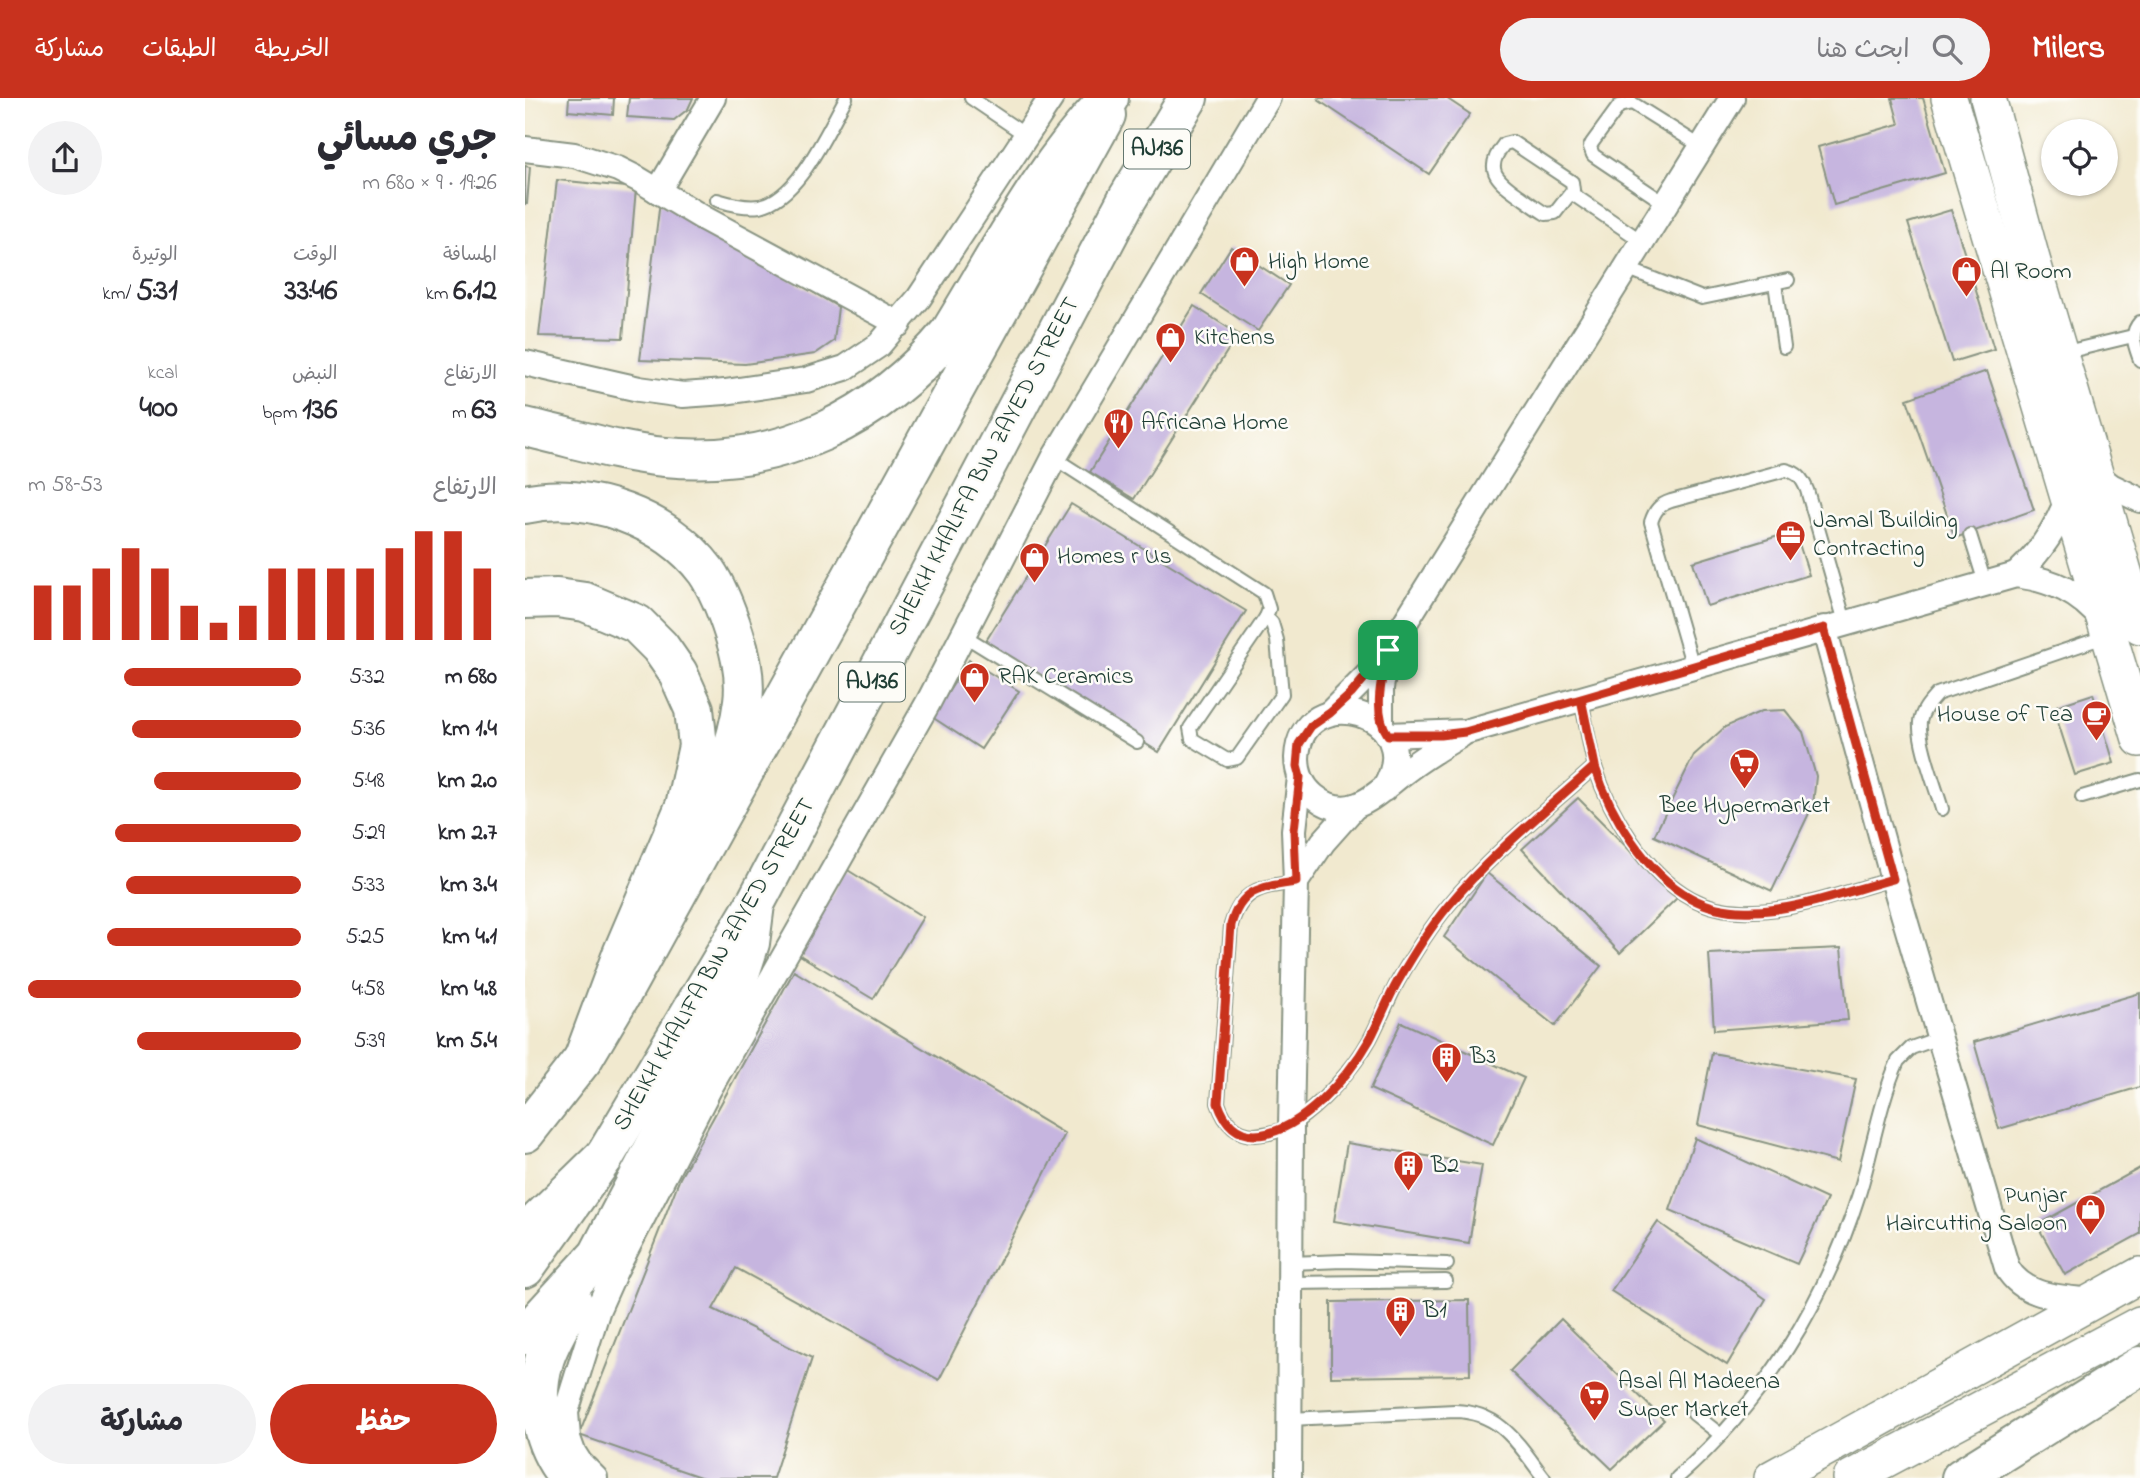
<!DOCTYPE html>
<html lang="ar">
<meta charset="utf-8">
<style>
body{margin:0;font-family:"Indie Flower","Playpen Sans Arabic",sans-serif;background:#f2f2f3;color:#2b2b33;direction:rtl;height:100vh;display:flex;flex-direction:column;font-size:26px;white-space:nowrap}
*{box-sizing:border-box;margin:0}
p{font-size:23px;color:#7c7c81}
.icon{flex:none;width:38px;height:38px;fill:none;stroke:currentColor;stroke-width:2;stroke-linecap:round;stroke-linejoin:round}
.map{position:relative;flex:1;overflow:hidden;direction:ltr}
.drawer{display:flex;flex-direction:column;background:#fff;width:525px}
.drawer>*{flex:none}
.fabs{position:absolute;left:1516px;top:21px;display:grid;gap:14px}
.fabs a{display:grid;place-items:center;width:77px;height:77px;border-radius:50%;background:#fff;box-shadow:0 2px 5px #0004;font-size:35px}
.pin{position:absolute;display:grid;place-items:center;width:60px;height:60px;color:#fff;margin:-30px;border-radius:14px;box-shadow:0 4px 10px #0006}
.round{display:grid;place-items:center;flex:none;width:74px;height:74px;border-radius:37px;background:#f2f2f3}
.summary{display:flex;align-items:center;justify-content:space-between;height:119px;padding:0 28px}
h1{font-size:38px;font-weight:700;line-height:52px}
.figures{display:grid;grid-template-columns:repeat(3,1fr);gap:10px;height:119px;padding:7px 28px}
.figures div{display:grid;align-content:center}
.figures b{font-size:30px;font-weight:700}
.figures small{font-size:19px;font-weight:400}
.figures p{font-size:19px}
.chart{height:196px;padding:14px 28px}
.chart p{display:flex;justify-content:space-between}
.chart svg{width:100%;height:126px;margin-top:7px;stroke:#c8321e;stroke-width:6}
.primary-button{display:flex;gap:14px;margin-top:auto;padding:14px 28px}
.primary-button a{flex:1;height:80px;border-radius:42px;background:#c8321e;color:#fff;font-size:28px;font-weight:700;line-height:80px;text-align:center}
.primary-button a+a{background:#f2f2f3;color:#2b2b33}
ul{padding:0 28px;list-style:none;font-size:23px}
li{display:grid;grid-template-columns:112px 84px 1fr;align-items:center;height:52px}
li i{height:18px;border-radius:9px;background:#c8321e}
header{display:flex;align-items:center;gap:42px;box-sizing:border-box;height:98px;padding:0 35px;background:#c8321e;color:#fff}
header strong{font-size:33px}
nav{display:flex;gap:38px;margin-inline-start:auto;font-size:24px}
.search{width:490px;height:63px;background:#f2f2f3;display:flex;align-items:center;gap:18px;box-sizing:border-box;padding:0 24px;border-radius:38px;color:#7c7c81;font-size:26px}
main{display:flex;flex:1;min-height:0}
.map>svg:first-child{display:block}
.building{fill:#c6b5df}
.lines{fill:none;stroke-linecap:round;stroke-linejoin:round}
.lane-casing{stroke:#889382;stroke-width:16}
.street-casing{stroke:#889382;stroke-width:28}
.secondary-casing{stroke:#889382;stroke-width:38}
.primary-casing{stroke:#889382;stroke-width:42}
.highway-casing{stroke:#889382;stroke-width:42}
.lane{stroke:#fff;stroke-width:12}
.street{stroke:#fff;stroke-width:24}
.secondary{stroke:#fff;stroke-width:35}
.primary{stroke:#fff;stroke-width:38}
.highway{stroke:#fff;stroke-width:38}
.route-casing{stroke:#fff;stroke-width:14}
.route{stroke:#c8321e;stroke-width:9}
.labels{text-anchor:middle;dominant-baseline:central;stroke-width:5;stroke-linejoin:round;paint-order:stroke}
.shield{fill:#fdfcf7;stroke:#62766e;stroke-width:2}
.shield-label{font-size:23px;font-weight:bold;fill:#1f3d34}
.poi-label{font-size:24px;fill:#1f3d34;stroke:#fdfcf7;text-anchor:start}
.street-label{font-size:24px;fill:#1f3d34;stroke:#fdfcf7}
</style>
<header>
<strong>Milers</strong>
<div class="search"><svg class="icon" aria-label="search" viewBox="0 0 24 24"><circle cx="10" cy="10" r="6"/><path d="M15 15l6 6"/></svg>ابحث هنا</div>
<nav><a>الخريطة</a><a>الطبقات</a><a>مشاركة</a></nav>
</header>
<main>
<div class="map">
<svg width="1615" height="1380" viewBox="0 0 1615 1380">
<rect width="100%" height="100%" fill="#fdfcf7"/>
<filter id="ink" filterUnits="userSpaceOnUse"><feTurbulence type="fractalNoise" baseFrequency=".0143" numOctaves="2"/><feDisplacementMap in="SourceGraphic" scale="14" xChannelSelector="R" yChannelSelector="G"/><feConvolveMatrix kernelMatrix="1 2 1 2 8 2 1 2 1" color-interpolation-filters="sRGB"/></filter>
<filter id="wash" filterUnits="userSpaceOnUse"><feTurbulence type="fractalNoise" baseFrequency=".00686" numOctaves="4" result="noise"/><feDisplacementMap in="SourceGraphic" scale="28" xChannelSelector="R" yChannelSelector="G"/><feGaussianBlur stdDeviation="1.57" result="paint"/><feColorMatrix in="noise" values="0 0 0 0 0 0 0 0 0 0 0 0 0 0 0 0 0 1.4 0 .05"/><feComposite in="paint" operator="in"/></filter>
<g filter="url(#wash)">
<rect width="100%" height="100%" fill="#f1e9cf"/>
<g id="blocks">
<g class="building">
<polygon points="44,0 89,0 88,17 43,13"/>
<polygon points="104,0 168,0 163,11 149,22 102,19"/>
<polygon points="794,0 921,0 945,16 904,76 793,2"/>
<polygon points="1367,0 1398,0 1420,75 1309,107 1293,49 1374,26"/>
<polygon points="0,68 5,69 2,106 0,106"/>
<polygon points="32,82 111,90 98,240 14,238"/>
<polygon points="135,104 313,209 309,243 290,256 220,266 115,262"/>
<polygon points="1426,112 1469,251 1427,264 1383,125"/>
<polygon points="706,149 764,187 733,233 676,196"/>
<polygon points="669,208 713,236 609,401 565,374"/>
<polygon points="1462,273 1509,412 1430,440 1382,301"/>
<polygon points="546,406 721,513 634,654 459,546"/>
<polygon points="1270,433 1284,477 1182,508 1168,464"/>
<polygon points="444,562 494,593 456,651 407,619"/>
<polygon points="1568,596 1589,665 1550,677 1528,609"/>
<polygon points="1260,612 1278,634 1291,678 1288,707 1247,793 1129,738 1169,657 1200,629 1237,613"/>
<polygon points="1053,700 1152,800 1095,855 997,751"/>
<polygon points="321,771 398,819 348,901 273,856"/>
<polygon points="962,775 1076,868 1030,928 919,839"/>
<polygon points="1316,850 1323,922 1189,932 1184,856"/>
<polygon points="269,873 540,1036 414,1282 211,1170 188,1211 287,1260 248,1380 178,1380 54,1337 155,1080"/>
<polygon points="1615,895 1615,989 1474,1031 1449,944"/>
<polygon points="876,924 999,980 968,1047 845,991"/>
<polygon points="1187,955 1331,981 1313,1064 1173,1027"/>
<polygon points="1170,1040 1302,1101 1272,1166 1145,1112"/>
<polygon points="822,1045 957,1067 944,1145 809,1123"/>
<polygon points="1615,1070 1615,1136 1540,1177 1512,1127"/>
<polygon points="1133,1124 1241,1201 1202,1267 1086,1193"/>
<polygon points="944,1202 945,1277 806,1279 806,1204"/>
<polygon points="1036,1221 1139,1322 1087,1371 985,1273"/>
</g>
</g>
</g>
<g filter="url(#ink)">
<use href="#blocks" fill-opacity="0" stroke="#889382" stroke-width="2"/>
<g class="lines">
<defs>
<g id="lane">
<polyline points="446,0 502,38"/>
<path d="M 987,44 L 1047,84 L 1048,92 L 1030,115 L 1021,116 C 1011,110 1002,103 992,96 C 971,81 959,71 979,46 Z"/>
<polyline points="1046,95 1118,144"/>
<path d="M 192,102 C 206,106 220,110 235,108 C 274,100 302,33 321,0"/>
<polyline points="1141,106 1068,57 1065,49 1067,45 1094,8 1107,5 1177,49"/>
<polyline points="1101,170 1177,200 1263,182"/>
<polyline points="1250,185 1259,249"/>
<path d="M 1615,224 C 1604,236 1610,248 1615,262"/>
<polyline points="1537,255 1608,238"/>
<polyline points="529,360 739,495 744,511 741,519"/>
<polyline points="1445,437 1460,485"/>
<polygon points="741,519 747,525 752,542 757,596 712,660 702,662 667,641 665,630"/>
<polyline points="438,537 612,644"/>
<path d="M 1168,569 L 1126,424 C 1130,412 1134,407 1146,403 L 1261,372 C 1273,375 1277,380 1282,392 L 1320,524"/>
<path d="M 1056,601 C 1061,624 1064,647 1070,669 C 1085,716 1121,776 1166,800 C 1184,810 1207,814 1228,813 C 1275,812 1323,793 1368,781"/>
<polyline points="1557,699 1615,682"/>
<path d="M 1417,711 C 1411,690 1393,644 1395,624 C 1397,612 1405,604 1412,596 L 1582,538"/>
<path d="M 771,784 C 737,789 717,790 706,827 L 693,1005 C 699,1023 710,1037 730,1037 C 742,1036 756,1034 766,1027 C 795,1008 828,972 845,941 C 855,922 863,902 873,883 C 888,857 904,831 923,808 C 966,756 1020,713 1070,668"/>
<polyline points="765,1165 818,1163 922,1166"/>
<polyline points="765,1185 921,1183"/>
<polyline points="1169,1316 1196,1337"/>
<path d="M 765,1321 L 930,1313 C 976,1314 993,1346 1019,1380"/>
<path d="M 1152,1380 C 1238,1305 1300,1204 1334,1096 C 1347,1054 1355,1003 1373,963 L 1386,950 L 1414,940"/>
</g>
<g id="street">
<polyline points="0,51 49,57 93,71 113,81 180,121 374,226"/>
<polyline points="133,93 188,0"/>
<polyline points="0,265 114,291 158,297 200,294 281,282 320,270 354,247 394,200 526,0"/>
<polyline points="1569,375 1586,388 1615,402"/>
<path d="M 1491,477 C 1516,454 1533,429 1544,396"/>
<path d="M 1299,530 L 1368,781 L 1482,1170 C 1500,1200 1534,1199 1566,1203"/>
<polyline points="805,615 845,575 863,552 1207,0"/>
<polyline points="856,628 856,590 862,556"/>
<path d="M 863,637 L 940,634 L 1491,477 C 1527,482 1555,494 1578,523"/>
<path d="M 859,691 C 906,613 775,580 772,660 C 772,675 778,689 789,698 C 826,729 854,692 882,672 C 899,659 917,648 936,637"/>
<polyline points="771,784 798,744 830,708"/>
<polyline points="70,1380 55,1365 48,1354 43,1340 41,1314 73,1211 90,1173 184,991 403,605 529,360 743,0"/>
<polyline points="764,1380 766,1028 771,784 769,732 775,679"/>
</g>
<g id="secondary">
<polyline points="1424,0 1615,641"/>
<polyline points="1463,0 1507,161 1615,528"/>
<polyline points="1247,1380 1615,1177"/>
<polyline points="1326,1380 1615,1226"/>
</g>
<g id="primary">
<polyline points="0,1035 58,961 96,897 581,17"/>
<polyline points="0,1170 80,1058 230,806 601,103 663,0"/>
</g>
<g id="highway">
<path d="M 0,329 C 46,339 93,355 140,359 C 255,370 353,321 425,234 C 474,154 518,68 584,0"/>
<path d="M 0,406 C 63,392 142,421 181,473 C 194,492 202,514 209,536 C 216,557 221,580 218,603 C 212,652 191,695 171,739"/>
<polyline points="0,501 32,500 60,504 112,526 135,549 153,575 169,611 173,648 160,708 97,856 58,961"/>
<polyline points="0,1136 80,1058"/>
<polyline points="0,1237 73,1157 186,941 212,885 225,845 230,806"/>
<path d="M 44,1380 C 17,1349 7,1303 19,1263 C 25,1242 38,1223 48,1204"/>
<polyline points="1436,1380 1615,1268"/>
</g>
</defs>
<use href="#lane" class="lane-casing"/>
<use href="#street" class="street-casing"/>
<use href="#secondary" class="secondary-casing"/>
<use href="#primary" class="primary-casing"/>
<use href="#highway" class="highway-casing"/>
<use href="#lane" class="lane"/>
<use href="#street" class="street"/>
<use href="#secondary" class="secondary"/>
<use href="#primary" class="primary"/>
<use href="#highway" class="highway"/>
</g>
</g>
<g class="lines" filter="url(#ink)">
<defs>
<path id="route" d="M 863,552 L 826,596 L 805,615 L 786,628 L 774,646 L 772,668 L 775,679 L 769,732 L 771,784 C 737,789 716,790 706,827 L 693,1005 C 699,1023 710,1037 730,1037 C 775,1036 824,978 845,941 C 855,922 862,902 873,883 C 888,857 904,831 923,808 C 966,756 1020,713 1070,668 L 1056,601 L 1299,530 L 1368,781 C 1323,793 1275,812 1228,813 C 1207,814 1184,810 1166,800 C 1121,776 1085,716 1070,669 C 1064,647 1061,624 1056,601 L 940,634 L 915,637 L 863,637 C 847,614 857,578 863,552"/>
</defs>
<use href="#route" class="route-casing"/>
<use href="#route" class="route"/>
</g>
<defs>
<symbol id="shop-pin" viewBox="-11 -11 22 30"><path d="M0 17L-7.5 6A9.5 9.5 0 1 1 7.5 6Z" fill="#c8321e" stroke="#fdfcf7"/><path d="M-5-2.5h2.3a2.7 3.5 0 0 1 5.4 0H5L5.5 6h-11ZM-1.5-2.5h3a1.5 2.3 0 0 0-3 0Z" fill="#fff"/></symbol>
<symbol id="restaurant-pin" viewBox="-11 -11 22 30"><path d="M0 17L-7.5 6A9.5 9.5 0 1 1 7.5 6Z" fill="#c8321e" stroke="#fdfcf7"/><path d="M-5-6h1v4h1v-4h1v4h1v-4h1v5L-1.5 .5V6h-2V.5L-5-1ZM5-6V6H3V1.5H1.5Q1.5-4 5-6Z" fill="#fff"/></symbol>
<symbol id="office-pin" viewBox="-11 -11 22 30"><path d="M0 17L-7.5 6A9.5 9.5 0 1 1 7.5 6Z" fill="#c8321e" stroke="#fdfcf7"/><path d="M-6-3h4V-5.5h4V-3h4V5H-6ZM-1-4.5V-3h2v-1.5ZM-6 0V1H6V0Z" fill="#fff"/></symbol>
<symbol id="cafe-pin" viewBox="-11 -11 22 30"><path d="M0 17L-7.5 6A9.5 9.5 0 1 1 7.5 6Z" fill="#c8321e" stroke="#fdfcf7"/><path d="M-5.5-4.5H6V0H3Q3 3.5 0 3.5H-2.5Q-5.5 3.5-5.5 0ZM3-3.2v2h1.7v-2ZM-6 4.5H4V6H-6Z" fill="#fff"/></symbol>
<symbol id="supermarket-pin" viewBox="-11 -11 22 30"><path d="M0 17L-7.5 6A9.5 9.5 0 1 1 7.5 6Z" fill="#c8321e" stroke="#fdfcf7"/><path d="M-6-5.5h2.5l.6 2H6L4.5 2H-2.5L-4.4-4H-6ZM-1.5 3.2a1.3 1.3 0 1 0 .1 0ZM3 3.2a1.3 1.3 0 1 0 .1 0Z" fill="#fff"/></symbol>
<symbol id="building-pin" viewBox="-11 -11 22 30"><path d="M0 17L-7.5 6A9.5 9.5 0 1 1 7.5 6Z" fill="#c8321e" stroke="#fdfcf7"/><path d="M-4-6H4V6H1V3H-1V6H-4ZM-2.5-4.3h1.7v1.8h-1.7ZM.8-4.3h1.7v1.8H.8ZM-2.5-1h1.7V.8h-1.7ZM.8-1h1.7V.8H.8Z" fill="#fff"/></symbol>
</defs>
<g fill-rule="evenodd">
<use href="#shop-pin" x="702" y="146" width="35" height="47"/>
<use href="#shop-pin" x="1424" y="156" width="35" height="47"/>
<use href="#shop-pin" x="628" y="222" width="35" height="47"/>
<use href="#restaurant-pin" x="576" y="308" width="35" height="47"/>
<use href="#office-pin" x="1248" y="420" width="35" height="47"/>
<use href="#shop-pin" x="492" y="442" width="35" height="47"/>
<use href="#shop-pin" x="432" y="562" width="35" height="47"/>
<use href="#cafe-pin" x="1554" y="600" width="35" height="47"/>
<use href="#supermarket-pin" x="1202" y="648" width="35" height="47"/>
<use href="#building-pin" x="904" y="942" width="35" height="47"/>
<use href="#building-pin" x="866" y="1050" width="35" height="47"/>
<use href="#shop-pin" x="1548" y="1094" width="35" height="47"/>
<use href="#building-pin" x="858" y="1196" width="35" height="47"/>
<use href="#supermarket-pin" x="1052" y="1280" width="35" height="47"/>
</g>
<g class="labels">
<g class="shield">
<rect x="599" y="31.5" width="66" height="39" rx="5"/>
<rect x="314" y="564.5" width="66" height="39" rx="5"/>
</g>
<g class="shield-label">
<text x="632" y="51">AJ136</text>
<text x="347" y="584">AJ136</text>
</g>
<g class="poi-label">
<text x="743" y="164">High Home</text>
<text x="1465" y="174">Al Room</text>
<text x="669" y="240">Kitchens</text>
<text x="616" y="325">Africana Home</text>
<text x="1288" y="423">Jamal Building<tspan x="1288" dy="28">Contracting</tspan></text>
<text x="532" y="459">Homes r Us</text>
<text x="473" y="579">RAK Ceramics</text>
<text x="1548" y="617" text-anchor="end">House of Tea</text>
<text x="1220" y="708" text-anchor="middle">Bee Hypermarket</text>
<text x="945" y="959">B3</text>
<text x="906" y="1068">B2</text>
<text x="1542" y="1098" text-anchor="end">Punjar<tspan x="1542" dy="28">Haircutting Saloon</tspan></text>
<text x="898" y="1213">B1</text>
<text x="1093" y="1284">Asal Al Madeena<tspan x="1093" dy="28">Super Market</tspan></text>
</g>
<g class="street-label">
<text transform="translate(460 369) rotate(-62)">SHEIKH KHALIFA BIN ZAYED STREET</text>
<text transform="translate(190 867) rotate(-60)">SHEIKH KHALIFA BIN ZAYED STREET</text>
</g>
</g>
</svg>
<div class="fabs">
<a><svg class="icon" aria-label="locate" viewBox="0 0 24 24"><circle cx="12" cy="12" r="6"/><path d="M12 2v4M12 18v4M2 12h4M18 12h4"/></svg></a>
</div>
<div class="pin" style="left:863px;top:552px;background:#1e9e55"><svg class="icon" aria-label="arrive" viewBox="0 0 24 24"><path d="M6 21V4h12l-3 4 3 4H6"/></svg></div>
</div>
<section class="drawer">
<div class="summary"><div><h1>جري مسائي</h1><p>19:26 · 9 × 680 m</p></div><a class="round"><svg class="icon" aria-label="share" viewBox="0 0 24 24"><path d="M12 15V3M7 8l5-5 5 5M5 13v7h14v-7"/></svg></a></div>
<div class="figures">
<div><p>المسافة</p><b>6.12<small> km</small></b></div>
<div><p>الوقت</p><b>33:46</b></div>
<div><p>الوتيرة</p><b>5:31<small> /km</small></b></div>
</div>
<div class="figures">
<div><p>الارتفاع</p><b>63<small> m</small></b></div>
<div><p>النبض</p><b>136<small> bpm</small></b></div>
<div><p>kcal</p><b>400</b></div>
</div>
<div class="chart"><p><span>الارتفاع</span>53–58 m</p>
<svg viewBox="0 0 160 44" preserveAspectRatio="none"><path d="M5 44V25M15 44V25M25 44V19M35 44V12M45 44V19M55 44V32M65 44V38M75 44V32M85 44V19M95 44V19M105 44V19M115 44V19M125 44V12M135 44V6M145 44V6M155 44V19"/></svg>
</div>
<ul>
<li><b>680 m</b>5:32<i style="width:65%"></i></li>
<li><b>1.4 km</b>5:36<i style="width:62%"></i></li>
<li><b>2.0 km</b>5:48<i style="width:54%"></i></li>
<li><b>2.7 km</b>5:29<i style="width:68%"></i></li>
<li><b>3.4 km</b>5:33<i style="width:64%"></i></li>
<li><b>4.1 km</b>5:25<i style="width:71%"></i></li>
<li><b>4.8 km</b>4:58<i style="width:100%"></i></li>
<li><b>5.4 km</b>5:39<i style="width:60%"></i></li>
</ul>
<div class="primary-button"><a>حفظ</a><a>مشاركة</a></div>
</section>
</main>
